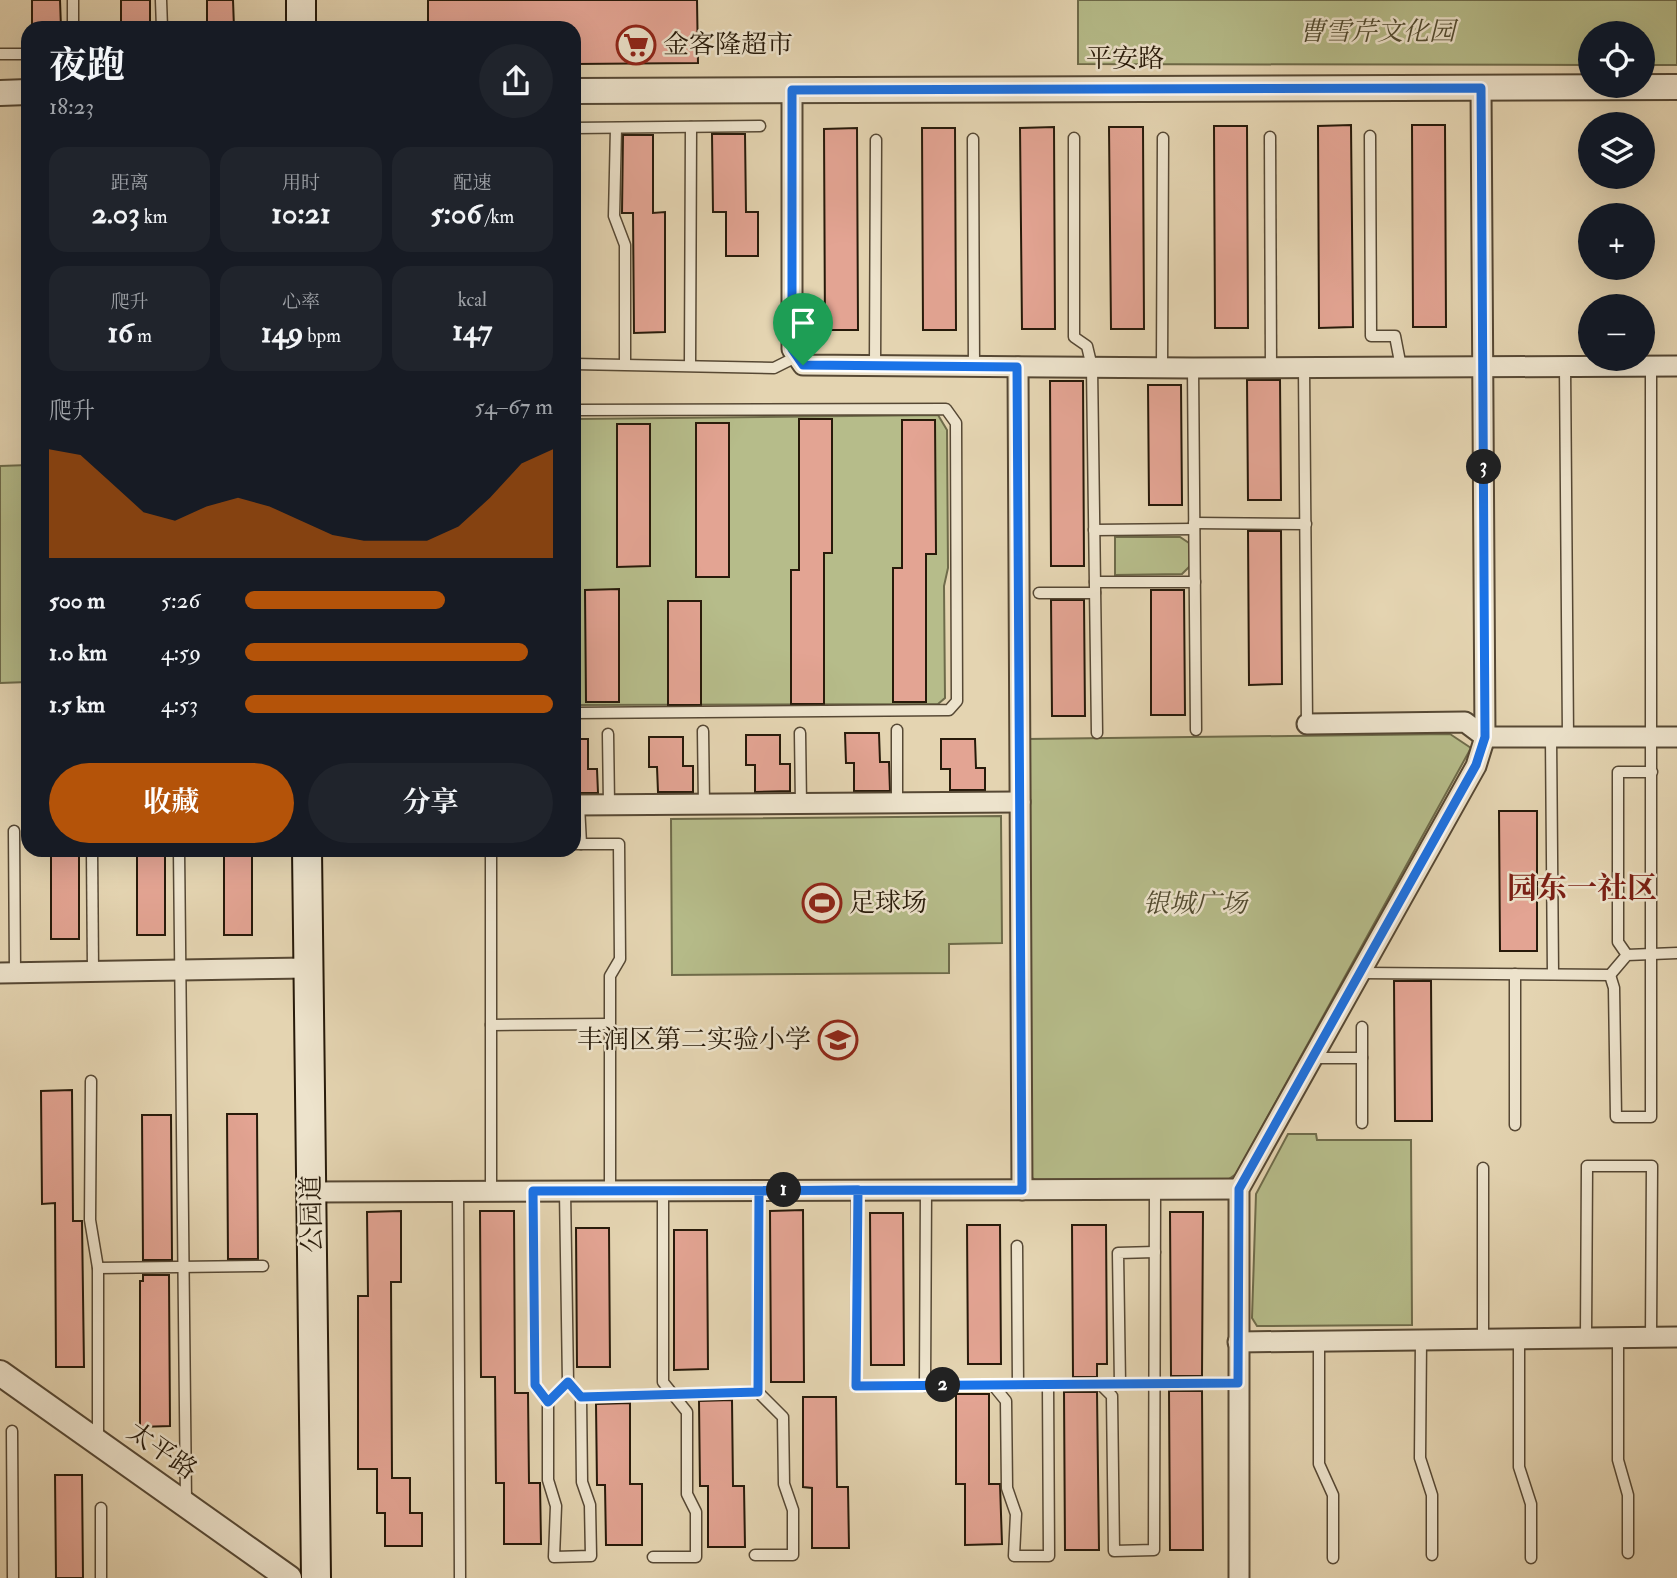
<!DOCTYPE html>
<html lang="zh">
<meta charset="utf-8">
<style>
body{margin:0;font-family:"IM FELL Double Pica","Noto Serif SC",serif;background:#20242c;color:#f1f3f6;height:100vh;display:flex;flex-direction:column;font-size:26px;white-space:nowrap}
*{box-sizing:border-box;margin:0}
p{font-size:23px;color:#9ea1a6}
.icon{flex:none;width:38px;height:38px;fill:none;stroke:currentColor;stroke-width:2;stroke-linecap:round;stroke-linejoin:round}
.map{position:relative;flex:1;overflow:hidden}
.drawer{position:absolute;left:21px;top:21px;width:560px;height:836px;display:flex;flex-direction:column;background:#171b24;border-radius:21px;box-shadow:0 7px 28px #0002}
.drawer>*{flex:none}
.tools{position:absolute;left:1578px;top:21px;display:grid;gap:14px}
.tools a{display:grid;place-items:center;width:77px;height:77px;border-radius:50%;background:#171b24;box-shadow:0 7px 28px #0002;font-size:35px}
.pin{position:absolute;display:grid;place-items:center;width:60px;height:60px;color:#fff;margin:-72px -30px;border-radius:50% 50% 50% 0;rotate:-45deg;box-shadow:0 0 7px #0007}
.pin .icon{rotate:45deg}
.km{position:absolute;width:35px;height:35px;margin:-18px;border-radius:50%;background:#222;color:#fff;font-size:19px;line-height:35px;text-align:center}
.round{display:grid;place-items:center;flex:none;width:74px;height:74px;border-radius:37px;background:#20242c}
.summary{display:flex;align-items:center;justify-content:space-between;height:119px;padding:0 28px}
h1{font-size:38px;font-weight:700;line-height:52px}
.figures{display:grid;grid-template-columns:repeat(3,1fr);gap:10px;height:119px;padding:7px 28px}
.figures div{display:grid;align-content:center;border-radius:18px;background:#20242c;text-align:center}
.figures b{font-size:30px;font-weight:700}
.figures small{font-size:19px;font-weight:400}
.figures p{font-size:19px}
.chart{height:196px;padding:14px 28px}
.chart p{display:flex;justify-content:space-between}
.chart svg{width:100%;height:126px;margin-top:7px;fill:#b45309;opacity:.7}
.action{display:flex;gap:14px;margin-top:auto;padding:14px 28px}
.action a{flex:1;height:80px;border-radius:42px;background:#b45309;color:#fff;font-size:28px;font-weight:700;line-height:80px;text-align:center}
.action a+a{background:#20242c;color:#f1f3f6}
ul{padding:0 28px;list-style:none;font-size:23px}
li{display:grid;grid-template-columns:112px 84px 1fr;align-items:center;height:52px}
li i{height:18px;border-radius:9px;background:#b45309}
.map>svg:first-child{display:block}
.green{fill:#b6bc8a;stroke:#6e6b4a;stroke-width:2}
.building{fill:#e3a493;stroke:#271a0a;stroke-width:2}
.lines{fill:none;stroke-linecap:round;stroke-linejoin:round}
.service-casing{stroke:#564834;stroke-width:13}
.minor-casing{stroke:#564834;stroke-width:23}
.tertiary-casing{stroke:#564834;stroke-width:28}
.secondary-casing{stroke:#271a0a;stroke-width:32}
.service{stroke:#ede3cc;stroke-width:10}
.minor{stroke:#ede3cc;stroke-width:19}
.tertiary{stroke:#ede3cc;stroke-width:24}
.secondary{stroke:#ede3cc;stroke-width:28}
.route-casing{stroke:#fff;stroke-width:14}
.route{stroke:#1a73e8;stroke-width:9}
.labels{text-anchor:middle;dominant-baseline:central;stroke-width:5;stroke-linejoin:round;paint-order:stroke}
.park-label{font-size:26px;font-style:italic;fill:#524b30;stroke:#ede3cc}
.poi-label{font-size:26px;fill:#271a0a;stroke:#ede3cc;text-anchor:start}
.street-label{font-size:26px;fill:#271a0a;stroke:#ede3cc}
.quarter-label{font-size:30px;font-weight:bold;fill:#7a1f14;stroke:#ede3cc}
</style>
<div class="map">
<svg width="1677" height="1578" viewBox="0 0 1677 1578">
<rect width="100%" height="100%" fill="#e4d4b1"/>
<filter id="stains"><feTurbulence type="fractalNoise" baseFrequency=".00286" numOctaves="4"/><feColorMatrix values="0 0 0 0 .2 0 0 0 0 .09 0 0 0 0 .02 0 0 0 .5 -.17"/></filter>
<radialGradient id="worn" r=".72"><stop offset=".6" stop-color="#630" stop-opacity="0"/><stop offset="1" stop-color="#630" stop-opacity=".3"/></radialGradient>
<g class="green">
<polygon points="1078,0 1677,0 1677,65 1643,65 1643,33 1591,33 1591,65 1078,64"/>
<polygon points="938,415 947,430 948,568 944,586 945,698 938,704 574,705 574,419"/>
<polygon points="28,465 28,682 0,683 0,466"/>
<polygon points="1115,537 1180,537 1189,543 1191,565 1182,574 1115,575"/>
<polygon points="1450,734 1471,748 1236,1174 1226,1181 1040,1182 1033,1179 1029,1171 1027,739"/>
<polygon points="1001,816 1002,943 949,944 949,973 672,975 671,819"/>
<polygon points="1288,1134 1316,1134 1317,1140 1411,1140 1412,1325 1257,1326 1252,1318 1256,1194"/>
</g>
<g class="building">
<polygon points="32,0 60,0 61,28 32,28"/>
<rect x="121" y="0" width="29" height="28"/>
<polygon points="207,0 233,0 234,28 207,28"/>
<polygon points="428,0 697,0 698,63 574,64 574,28 428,28"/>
<polygon points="1351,125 1353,327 1319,328 1318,126"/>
<polygon points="1412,125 1445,125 1446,327 1413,327"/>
<polygon points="1214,126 1247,126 1248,328 1215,328"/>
<polygon points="1054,127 1055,329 1022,329 1020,128"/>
<polygon points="1109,127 1143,127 1144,329 1111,329"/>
<polygon points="857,128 858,330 825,330 824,129"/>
<polygon points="922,128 955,128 956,330 923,330"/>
<polygon points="712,134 745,134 746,212 758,212 758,256 726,256 726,212 713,212"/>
<polygon points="623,135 653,135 653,213 665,212 665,332 634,333 633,213 622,213"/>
<polygon points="1247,380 1280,380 1281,500 1248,500"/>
<polygon points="1050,381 1083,381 1084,566 1051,566"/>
<polygon points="1148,385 1181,385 1182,505 1149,505"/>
<polygon points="799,419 832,419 832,553 824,553 824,704 791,704 791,570 799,570"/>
<polygon points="902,420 935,420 936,554 926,554 926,702 893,702 893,568 902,568"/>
<rect x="696" y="423" width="33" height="154"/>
<polygon points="617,424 650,424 650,566 617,567"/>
<polygon points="1248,531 1281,531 1282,684 1249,685"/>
<polygon points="619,589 619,702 586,702 585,590"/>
<polygon points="1151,590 1184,590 1185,715 1151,715"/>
<polygon points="1051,600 1084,600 1085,716 1052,716"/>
<rect x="668" y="601" width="33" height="104"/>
<polygon points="845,733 879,733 880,762 889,762 890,791 854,791 854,763 846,763"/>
<polygon points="746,735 780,735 780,764 790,764 790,791 755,792 755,765 746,765"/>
<polygon points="649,737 683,737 683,766 693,766 693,792 658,792 657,767 649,767"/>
<polygon points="574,739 588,739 588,769 597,769 598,793 574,793"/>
<polygon points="941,739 975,739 976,768 985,768 985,790 950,790 950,769 941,769"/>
<polygon points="1499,811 1537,811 1537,951 1500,951"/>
<rect x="51" y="850" width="28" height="89"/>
<rect x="137" y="850" width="28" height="85"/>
<rect x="224" y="850" width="28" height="85"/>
<polygon points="1394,981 1431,981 1432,1121 1395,1121"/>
<polygon points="72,1090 73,1221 82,1221 84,1367 56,1367 55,1203 42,1204 41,1091"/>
<polygon points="227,1114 257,1114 258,1259 228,1259"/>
<polygon points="142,1115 171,1115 172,1260 143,1260"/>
<polygon points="803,1210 804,1382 771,1382 770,1211"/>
<polygon points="401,1211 401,1282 391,1282 392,1478 410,1478 410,1513 422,1513 422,1546 385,1546 385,1513 377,1513 377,1469 358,1469 358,1296 368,1296 367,1212"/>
<polygon points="480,1211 514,1211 515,1393 528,1393 529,1483 540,1483 541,1544 504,1544 504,1483 496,1483 495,1377 481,1377"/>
<polygon points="1170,1212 1203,1212 1202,1376 1171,1376"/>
<polygon points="870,1213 903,1213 904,1365 871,1365"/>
<polygon points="967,1225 1000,1225 1001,1364 968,1364"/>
<polygon points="1072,1225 1106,1225 1107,1364 1097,1364 1097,1377 1073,1377"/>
<polygon points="576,1228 609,1228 610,1367 577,1367"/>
<polygon points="674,1230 707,1230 708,1369 674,1370"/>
<polygon points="143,1275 169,1275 170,1426 140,1427 140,1281 143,1281"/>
<polygon points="1169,1391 1202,1391 1203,1550 1170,1550"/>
<polygon points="1064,1392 1097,1392 1099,1550 1065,1550"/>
<polygon points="956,1394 989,1394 989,1484 1000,1484 1002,1544 965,1545 965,1484 956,1484"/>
<polygon points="803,1397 836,1397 837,1487 848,1487 849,1548 812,1548 812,1488 803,1487"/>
<polygon points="732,1400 733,1486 744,1486 745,1547 708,1547 708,1486 700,1486 699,1401"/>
<polygon points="630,1403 630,1484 642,1484 642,1545 606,1545 605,1485 597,1485 596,1404"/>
<polygon points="55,1475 82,1475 83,1578 56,1578"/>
</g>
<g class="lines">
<defs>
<g id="service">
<polyline points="73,0 73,28"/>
<polyline points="161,0 162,28"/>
<polyline points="0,54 28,54"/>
<polyline points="574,128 760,126"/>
<polyline points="616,128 614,216 625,245 625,364"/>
<polyline points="1370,136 1371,336 1395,336 1401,367"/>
<polyline points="1270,137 1271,368"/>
<polyline points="1074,138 1074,337 1087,346 1092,367 1097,733"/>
<polyline points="973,139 974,366"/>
<polyline points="574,364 774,368 796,357"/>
<polyline points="690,364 691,127"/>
<polyline points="875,366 876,140"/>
<polyline points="1565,367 1568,737"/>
<polyline points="1162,368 1163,138"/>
<polyline points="1193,368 1196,730"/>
<polyline points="1304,368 1307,724"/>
<polyline points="574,410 946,409 956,423 957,701 949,710 574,713"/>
<polyline points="1194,523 1306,524"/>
<polyline points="1094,530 1194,529"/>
<polyline points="1095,582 1195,582"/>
<polyline points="1039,593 1095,593"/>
<polyline points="897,730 897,803"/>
<polyline points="703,731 704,804"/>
<polyline points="800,733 801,804"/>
<polyline points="608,734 609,804"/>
<polyline points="1551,737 1553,974"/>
<polyline points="579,805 581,844"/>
<polyline points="14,831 15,972"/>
<polyline points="574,844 619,844 620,959 610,976 610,1191"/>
<polyline points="92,850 93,971"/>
<polyline points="179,850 186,1501"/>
<polyline points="1627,955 1618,942 1618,772 1652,772"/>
<polyline points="1361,973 1610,975 1627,955 1677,953"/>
<polyline points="1515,974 1515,1125"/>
<polyline points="1610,975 1614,988 1616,1117 1651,1117 1651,366"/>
<polyline points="491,1025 609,1024"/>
<polyline points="1313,1058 1362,1058"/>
<polyline points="91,1081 90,1220 98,1268 98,1440"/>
<polyline points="1362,1123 1362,1027"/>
<polyline points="1483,1168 1483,1339"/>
<polyline points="857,1190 856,1386 1238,1383"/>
<polyline points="458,1191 460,1578"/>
<polyline points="491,1191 491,850"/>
<polyline points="533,1191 535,1385 548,1402 548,1480 556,1506 554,1557 591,1556 590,1505 582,1482 581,1397 568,1382 565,1191"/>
<polyline points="1017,1246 1018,1385"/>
<polyline points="98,1268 263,1266"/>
<polyline points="1586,1338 1587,1166 1652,1166 1651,1337"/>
<polyline points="1618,1338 1618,1460 1628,1495 1628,1553"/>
<polyline points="1519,1339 1519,1467 1531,1504 1531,1558"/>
<polyline points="1421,1340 1420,1458 1432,1495 1432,1555"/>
<polyline points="1319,1341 1319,1464 1333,1495 1333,1558"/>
<polyline points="1100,1384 1112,1396 1114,1551 1154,1550 1155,1189"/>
<polyline points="1120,1384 1118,1253 1155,1252"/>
<polyline points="993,1385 1006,1401 1007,1488 1016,1514 1014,1556 1049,1556 1048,1385"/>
<polyline points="925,1386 926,1190"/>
<polyline points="581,1397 758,1392"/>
<polyline points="548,1402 568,1382"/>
<polyline points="12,1431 13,1578"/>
<polyline points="101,1508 101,1578"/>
<polyline points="755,1555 793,1555 793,1510 784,1484 783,1417 758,1392 759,1191"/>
<polyline points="653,1557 696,1557 696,1512 687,1494 687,1412 663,1382 663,1191"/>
</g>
<g id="minor">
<polyline points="792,90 792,349 803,365 1193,368 1677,366"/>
<polyline points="1018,367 1022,1190"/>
<polyline points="1307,724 1465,722 1485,737 1677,737"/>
<polyline points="574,805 1020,802"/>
<polyline points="0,973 307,968"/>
<polyline points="312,1192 1239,1189"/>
<polyline points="1238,1342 1677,1337"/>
<polyline points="1239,1578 1239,1189 1476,766 1485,737 1481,88"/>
</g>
<g id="tertiary">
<polyline points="574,91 1677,87"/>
<polyline points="0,93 28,92"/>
<polyline points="0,1373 289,1578"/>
</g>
<g id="secondary">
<polyline points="301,0 301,28"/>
<polyline points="307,850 316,1578"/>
</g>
</defs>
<use href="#service" class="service-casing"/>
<use href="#minor" class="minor-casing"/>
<use href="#tertiary" class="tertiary-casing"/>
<use href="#secondary" class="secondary-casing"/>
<use href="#service" class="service"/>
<use href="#minor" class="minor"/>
<use href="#tertiary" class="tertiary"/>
<use href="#secondary" class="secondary"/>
</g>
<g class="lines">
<defs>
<polyline id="route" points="803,365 1017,367 1022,1190 533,1191 535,1385 548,1402 568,1382 581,1397 758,1392 759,1191 858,1190 856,1386 1238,1383 1239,1189 1476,765 1485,737 1481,88 792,90 792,349 803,365"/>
</defs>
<use href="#route" class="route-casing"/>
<use href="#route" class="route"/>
</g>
<defs>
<symbol id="supermarket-ring" viewBox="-11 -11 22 22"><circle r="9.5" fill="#ede3cc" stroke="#8f2418" stroke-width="1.5"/><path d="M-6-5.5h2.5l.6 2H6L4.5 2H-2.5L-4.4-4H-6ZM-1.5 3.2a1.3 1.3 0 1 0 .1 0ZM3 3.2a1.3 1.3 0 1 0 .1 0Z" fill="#8f2418"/></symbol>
<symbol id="stadium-ring" viewBox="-11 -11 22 22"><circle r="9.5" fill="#ede3cc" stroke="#8f2418" stroke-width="1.5"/><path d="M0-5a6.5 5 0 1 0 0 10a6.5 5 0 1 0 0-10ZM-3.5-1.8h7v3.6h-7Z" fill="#8f2418"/></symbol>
<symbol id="school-ring" viewBox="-11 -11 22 22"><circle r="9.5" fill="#ede3cc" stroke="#8f2418" stroke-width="1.5"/><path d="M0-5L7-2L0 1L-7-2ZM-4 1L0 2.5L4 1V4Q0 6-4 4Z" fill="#8f2418"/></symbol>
</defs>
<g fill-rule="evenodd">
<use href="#supermarket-ring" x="614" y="23" width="44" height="44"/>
<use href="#stadium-ring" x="800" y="881" width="44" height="44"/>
<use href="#school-ring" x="816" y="1018" width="44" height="44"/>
</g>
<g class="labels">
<g class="park-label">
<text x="1377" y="32">曹雪芹文化园</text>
<text x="1195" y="904">银城广场</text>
</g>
<g class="poi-label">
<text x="663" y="45">金客隆超市</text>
<text x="849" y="903">足球场</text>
<text x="811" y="1040" text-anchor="end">丰润区第二实验小学</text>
</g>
<g class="street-label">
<text x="1125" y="59">平安路</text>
<text transform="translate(312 1214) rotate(-91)">公园道</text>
<text transform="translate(162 1451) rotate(35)">太平路</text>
</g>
<g class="quarter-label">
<text x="1582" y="888">园东一社区</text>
</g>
</g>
<rect width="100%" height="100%" filter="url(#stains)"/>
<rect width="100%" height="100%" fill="url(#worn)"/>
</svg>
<div class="tools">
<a><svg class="icon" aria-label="locate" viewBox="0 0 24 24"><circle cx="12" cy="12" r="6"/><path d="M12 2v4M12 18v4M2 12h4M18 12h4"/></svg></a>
<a><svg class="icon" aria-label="layers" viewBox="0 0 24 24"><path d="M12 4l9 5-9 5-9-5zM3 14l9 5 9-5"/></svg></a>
<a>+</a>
<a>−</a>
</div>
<div class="pin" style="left:803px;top:365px;background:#1e9e55"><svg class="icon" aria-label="arrive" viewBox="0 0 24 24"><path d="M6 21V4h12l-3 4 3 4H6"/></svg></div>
<b class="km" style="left:784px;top:1190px">1</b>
<b class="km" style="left:943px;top:1385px">2</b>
<b class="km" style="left:1484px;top:467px">3</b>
<section class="drawer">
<div class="summary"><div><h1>夜跑</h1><p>18:23</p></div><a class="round"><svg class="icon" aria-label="share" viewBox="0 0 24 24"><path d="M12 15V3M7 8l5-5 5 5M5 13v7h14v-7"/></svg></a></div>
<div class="figures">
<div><p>距离</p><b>2.03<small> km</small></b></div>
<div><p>用时</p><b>10:21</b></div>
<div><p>配速</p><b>5:06<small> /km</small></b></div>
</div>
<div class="figures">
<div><p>爬升</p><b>16<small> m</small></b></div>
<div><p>心率</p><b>149<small> bpm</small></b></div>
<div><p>kcal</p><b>147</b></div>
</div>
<div class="chart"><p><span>爬升</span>54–67 m</p>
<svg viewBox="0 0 160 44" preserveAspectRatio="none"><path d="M0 44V6L10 8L20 18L30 28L40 31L50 26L60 23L70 26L80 31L90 36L100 38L110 38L120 38L130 33L140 23L150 11L160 6V44z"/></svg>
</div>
<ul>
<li><b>500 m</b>5:26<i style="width:65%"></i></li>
<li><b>1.0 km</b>4:59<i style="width:92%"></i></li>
<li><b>1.5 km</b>4:53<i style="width:100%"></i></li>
</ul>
<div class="action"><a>收藏</a><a>分享</a></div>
</section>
</div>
